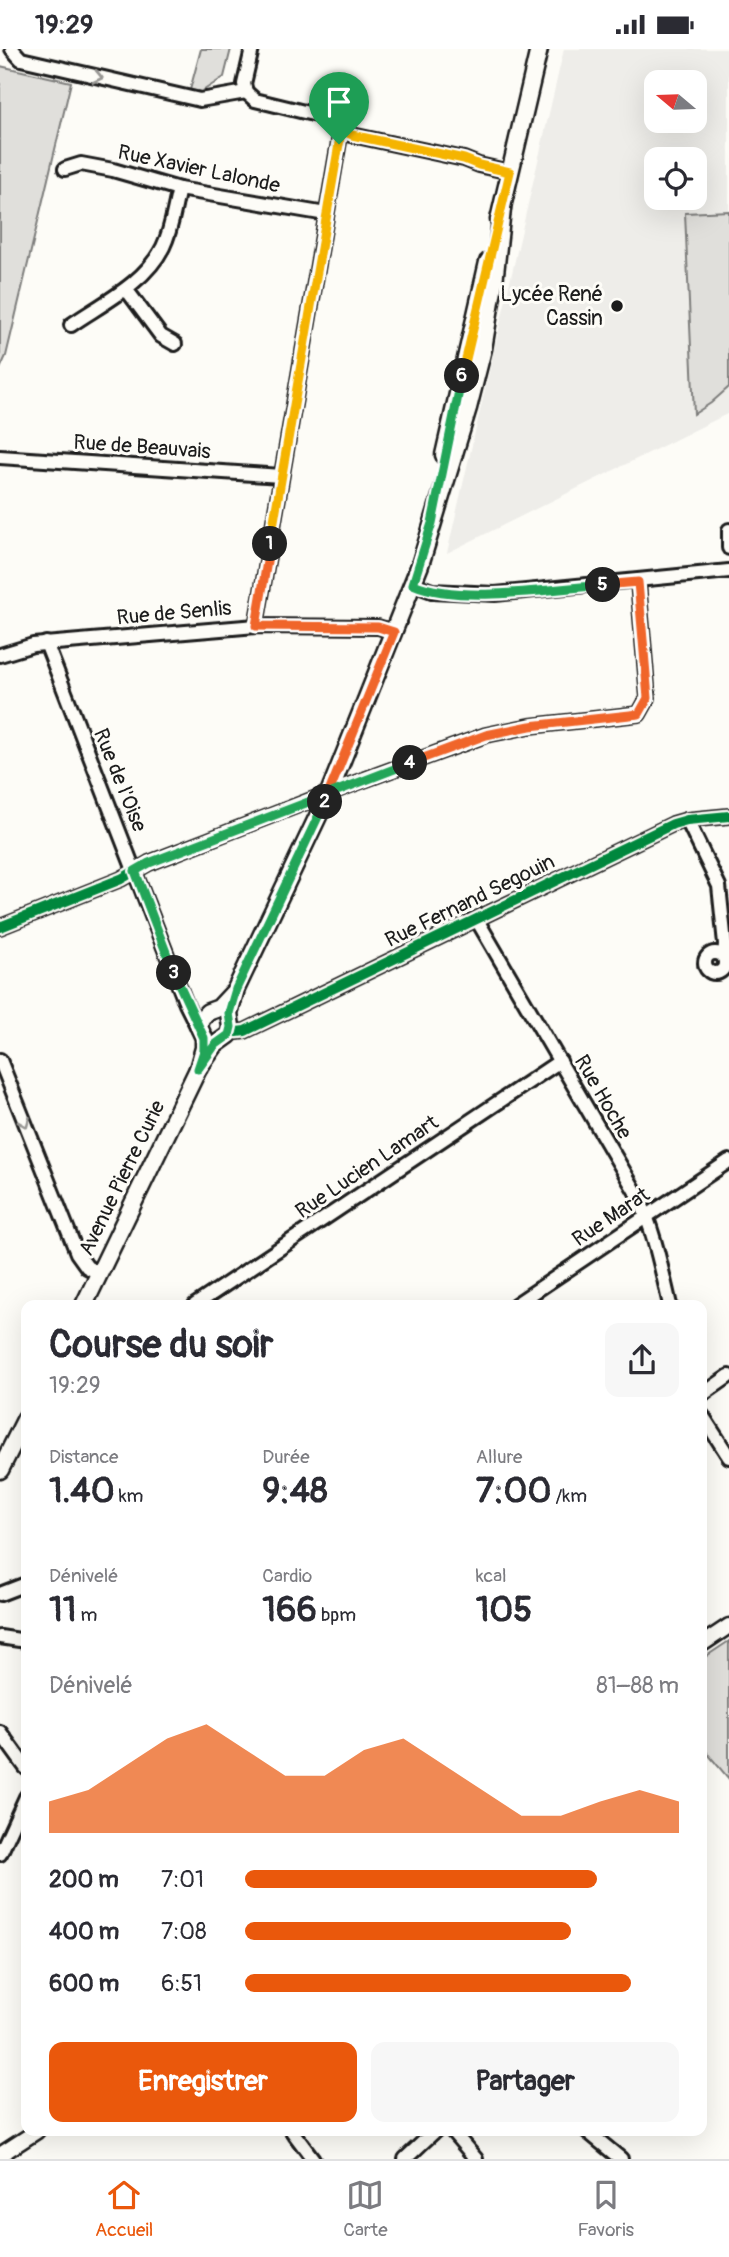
<!DOCTYPE html>
<html lang="fr">
<meta charset="utf-8">
<style>
body{margin:0;font-family:Pangolin,sans-serif;background:#f7f7f7;color:#2b2b33;height:100vh;display:flex;flex-direction:column;font-size:26px;white-space:nowrap}
*{box-sizing:border-box;margin:0}
p{font-size:23px;color:#7c7c81}
.icon{flex:none;width:38px;height:38px;fill:none;stroke:currentColor;stroke-width:2;stroke-linecap:round;stroke-linejoin:round}
.map{position:relative;flex:1;overflow:hidden}
.drawer{position:absolute;left:21px;top:1251px;width:686px;height:836px;display:flex;flex-direction:column;background:#fff;border-radius:14px;box-shadow:0 7px 28px #0002}
.drawer>*{flex:none}
.needle{width:46px;rotate:289deg}
.controls{position:absolute;left:644px;top:21px;display:grid;gap:14px}
.controls a{display:grid;place-items:center;width:63px;height:63px;border-radius:14px;background:#fff;box-shadow:0 7px 28px #0002;font-size:35px}
.pin{position:absolute;display:grid;place-items:center;width:60px;height:60px;color:#fff;margin:-72px -30px;border-radius:50% 50% 50% 0;rotate:-45deg;box-shadow:0 0 7px #0007}
.pin .icon{rotate:45deg}
.km{position:absolute;width:35px;height:35px;margin:-18px;border-radius:50%;background:#222;color:#fff;font-size:19px;line-height:35px;text-align:center}
.round{display:grid;place-items:center;flex:none;width:74px;height:74px;border-radius:14px;background:#f7f7f7}
.head{display:flex;align-items:center;justify-content:space-between;height:119px;padding:0 28px}
h1{font-size:38px;font-weight:700;line-height:52px}
.figures{display:grid;grid-template-columns:repeat(3,1fr);gap:10px;height:119px;padding:7px 28px}
.figures div{display:grid;align-content:center}
.figures b{font-size:35px;font-weight:700}
.figures small{font-size:19px;font-weight:400}
.figures p{font-size:19px}
.chart{height:196px;padding:14px 28px}
.chart p{display:flex;justify-content:space-between}
.chart svg{width:100%;height:126px;margin-top:7px;fill:#ea580c;opacity:.7}
.cta{display:flex;gap:14px;margin-top:auto;padding:14px 28px}
.cta a{flex:1;height:80px;border-radius:14px;background:#ea580c;color:#fff;font-size:28px;font-weight:700;line-height:80px;text-align:center}
.cta a+a{background:#f7f7f7;color:#2b2b33}
ul{padding:0 28px;list-style:none;font-size:23px}
li{display:grid;grid-template-columns:112px 84px 1fr;align-items:center;height:52px}
li i{height:18px;border-radius:9px;background:#ea580c}
.status{display:flex;justify-content:space-between;align-items:center;height:49px;padding:0 35px;background:#fff;direction:ltr}
.status svg{height:19px;fill:currentColor}
.tab-bar{display:flex;justify-content:space-around;align-items:center;height:98px;border-top:2px solid #e1e1e2;background:#fff;font-size:19px;color:#7c7c81}
.tab-bar a{display:grid;justify-items:center;gap:4px}
.tab-bar .active{color:#ea580c}
.map>svg:first-child{display:block}
.built{fill:#eeede9;fill-rule:evenodd}
.green{fill:#e0dfdb;stroke:#7e7e7c;stroke-width:2}
.lines{fill:none;stroke-linecap:round;stroke-linejoin:round}
.minor-casing{stroke:#1c1c1c;stroke-width:18}
.tertiary-casing{stroke:#1c1c1c;stroke-width:19}
.secondary-casing{stroke:#1c1c1c;stroke-width:21}
.minor{stroke:#fdfcf7;stroke-width:12}
.tertiary{stroke:#fdfcf7;stroke-width:14}
.secondary{stroke:#fdfcf7;stroke-width:16}
.cycleway-casing{stroke:#fdfcf7;stroke-width:15}
.cycleway{stroke:#00873e;stroke-width:10}
.oneway{stroke:#989794}
.split-1-casing{stroke:#fff;stroke-width:14}
.split-2-casing{stroke:#fff;stroke-width:14}
.split-3-casing{stroke:#fff;stroke-width:14}
.split-4-casing{stroke:#fff;stroke-width:14}
.split-5-casing{stroke:#fff;stroke-width:14}
.split-6-casing{stroke:#fff;stroke-width:14}
.split-7-casing{stroke:#fff;stroke-width:14}
.split-1{stroke:#f5b400;stroke-width:9}
.split-2{stroke:#f0652b;stroke-width:9}
.split-3{stroke:#22a559;stroke-width:9}
.split-4{stroke:#22a559;stroke-width:9}
.split-5{stroke:#f0652b;stroke-width:9}
.split-6{stroke:#22a559;stroke-width:9}
.split-7{stroke:#f5b400;stroke-width:9}
.poi-dot{fill:#1c1c1c;stroke:#fdfcf7;stroke-width:2.5}
.labels{text-anchor:middle;dominant-baseline:central;stroke-width:6;stroke-linejoin:round;paint-order:stroke}
.street-label{font-size:21px;fill:#1c1c1c;stroke:#fdfcf7}
.poi-label{font-size:21px;fill:#1c1c1c;stroke:#fdfcf7;text-anchor:end}
</style>
<div class="status"><b>19:29</b><svg viewBox="0 0 49 12"><path d="M0 12V9h3v3zM5 12V6h3v6zM10 12V3h3v9zM15 12V0h3v12zM26 1h20v11H26zM47 4h2v5h-2z"/></svg></div>
<div class="map">
<svg width="729" height="2110" viewBox="0 0 729 2110">
<rect width="100%" height="100%" fill="#fdfcf7"/>
<filter id="ink" filterUnits="userSpaceOnUse"><feTurbulence type="fractalNoise" baseFrequency=".0143" numOctaves="2"/><feDisplacementMap in="SourceGraphic" scale="14" xChannelSelector="R" yChannelSelector="G"/><feConvolveMatrix kernelMatrix="1 2 1 2 8 2 1 2 1" color-interpolation-filters="sRGB"/></filter>
<g filter="url(#ink)">
<path class="built" d="M 564,0 L 729,0 L 729,364 L 447,504 ZM 656,33 L 695,33 L 695,72 L 656,72 ZM 656,110 L 695,110 L 695,149 L 656,149 Z"/>
<g class="green">
<polygon points="201,0 231,0 224,28 201,43 190,41"/>
<polygon points="0,17 71,33 6,307 0,320"/>
<polygon points="729,162 729,338 711,354 694,365 685,164"/>
<polygon points="729,1592 729,1730 702,1698 702,1610"/>
</g>
<g class="lines">
<defs>
<g id="minor">
<polyline points="12,0 21,10 200,51 246,43"/>
<polyline points="246,43 255,51 325,68 344,83 352,86 464,110 479,116 510,123"/>
<polyline points="246,43 244,35 252,0"/>
<polyline points="65,120 81,115 113,121 179,140 326,165"/>
<polyline points="126,240 161,287 175,295"/>
<path d="M 71,276 C 103,254 145,234 163,198 C 172,180 174,159 179,140"/>
<polyline points="0,408 281,427"/>
<polyline points="729,481 729,499"/>
<polyline points="413,535 432,542 495,545 729,522"/>
<polyline points="256,577 341,81"/>
<polyline points="46,594 139,834 186,955 199,981"/>
<polyline points="0,606 33,596 256,577 378,578 394,583"/>
<polyline points="687,771 719,837 725,895 724,909"/>
<path d="M 477,871 L 637,1145 C 654,1181 661,1218 670,1256"/>
<polyline points="0,878 121,830 149,814 350,736 486,686 530,677 639,665 648,649 638,533"/>
<circle cx="715" cy="914" r="10"/>
<polyline points="231,981 237,983 245,982 673,775 687,771 729,767"/>
<polyline points="0,1011 77,1204 87,1218 100,1225"/>
<polyline points="195,1256 560,1012"/>
<polyline points="515,1256 729,1112"/>
<polyline points="702,1346 729,1327"/>
<polyline points="702,1366 729,1408"/>
<polyline points="0,1545 26,1535"/>
<polyline points="0,1588 26,1592"/>
<polyline points="0,1683 26,1719"/>
<polyline points="0,1805 26,1748"/>
<polyline points="292,2082 313,2110"/>
<polyline points="452,2082 476,2110"/>
<polyline points="587,2082 621,2110"/>
<polyline points="405,2110 435,2082"/>
</g>
<g id="tertiary">
<polyline points="702,1595 729,1577"/>
<polyline points="0,2106 37,2082"/>
</g>
<g id="secondary">
<polyline points="499,171 539,0"/>
<polyline points="444,406 488,213"/>
<polyline points="198,1020 215,996 229,986 231,978 229,964 236,940 329,744 420,516 468,359 483,300 494,234 502,160"/>
<polyline points="84,1256 198,1020 204,999 204,989 199,978 201,970 208,963 219,959 233,944"/>
<polyline points="0,1421 26,1369"/>
</g>
</defs>
<use href="#minor" class="minor-casing"/>
<use href="#tertiary" class="tertiary-casing"/>
<use href="#secondary" class="secondary-casing"/>
<use href="#minor" class="minor"/>
<use href="#tertiary" class="tertiary"/>
<use href="#secondary" class="secondary"/>
<defs>
<g id="cycleway">
<polyline points="256,577 341,81"/>
<polyline points="0,878 121,830 149,814 350,736 486,686 530,677 639,665 648,649 638,533"/>
<polyline points="231,981 237,983 245,982 673,775 687,771 729,767"/>
</g>
</defs>
<use href="#cycleway" class="cycleway-casing"/>
<use href="#cycleway" class="cycleway"/>
</g>
<defs><path id="oneway-chevron" d="M-2-3.5L2.5 0L-2 3.5" fill="none" stroke-width="1.6" stroke-linecap="round" stroke-linejoin="round" transform="scale(1.75)"/></defs>
<g class="oneway">
<use href="#oneway-chevron" transform="translate(98 28) rotate(13)"/>
<use href="#oneway-chevron" transform="translate(25 1074) rotate(68)"/>
</g>
</g>
<g class="lines" filter="url(#ink)">
<defs>
<polyline id="split-1" points="270,495 339,95"/>
<polyline id="split-2" points="270,495 256,577 378,578 394,583 325,753"/>
<polyline id="split-3" points="174,924 204,989 204,1002 198,1020 215,996 229,986 231,978 229,964 236,940 325,753"/>
<polyline id="split-4" points="174,924 135,822 149,814 410,714"/>
<polyline id="split-5" points="410,714 486,686 530,677 639,665 648,649 638,533 603,536"/>
<path id="split-6" d="M 462,327 L 432,474 L 413,535 C 459,555 551,540 603,536"/>
<polyline id="split-7" points="339,95 341,81 352,86 464,110 479,116 510,123 462,327"/>
</defs>
<use href="#split-1" class="split-1-casing"/>
<use href="#split-2" class="split-2-casing"/>
<use href="#split-3" class="split-3-casing"/>
<use href="#split-4" class="split-4-casing"/>
<use href="#split-5" class="split-5-casing"/>
<use href="#split-6" class="split-6-casing"/>
<use href="#split-7" class="split-7-casing"/>
<use href="#split-1" class="split-1"/>
<use href="#split-2" class="split-2"/>
<use href="#split-3" class="split-3"/>
<use href="#split-4" class="split-4"/>
<use href="#split-5" class="split-5"/>
<use href="#split-6" class="split-6"/>
<use href="#split-7" class="split-7"/>
</g>
<circle class="poi-dot" cx="617" cy="257" r="7"/>
<g class="labels">
<g class="street-label">
<text transform="translate(199 120) rotate(12)">Rue Xavier Lalonde</text>
<text transform="translate(142 398) rotate(4)">Rue de Beauvais</text>
<text transform="translate(174 564) rotate(-5)">Rue de Senlis</text>
<text transform="translate(120 731) rotate(68)">Rue de l'Oise</text>
<text transform="translate(470 852) rotate(-26)">Rue Fernand Segouin</text>
<text transform="translate(603 1048) rotate(60)">Rue Hoche</text>
<text transform="translate(367 1118) rotate(-34)">Rue Lucien Lamart</text>
<text transform="translate(122 1129) rotate(-64)">Avenue Pierre Curie</text>
<text transform="translate(611 1168) rotate(-34)">Rue Marat</text>
</g>
<g class="poi-label">
<text x="603" y="245">Lycée René<tspan x="603" dy="24">Cassin</tspan></text>
</g>
</g>
</svg>
<div class="controls">
<a><svg class="needle" viewBox="-14 -14 28 28"><path d="M0-13l5 13h-10z" fill="#e53935"/><path d="M0 13l5-13h-10z" fill="#7c7c81"/></svg></a>
<a><svg class="icon" aria-label="locate" viewBox="0 0 24 24"><circle cx="12" cy="12" r="6"/><path d="M12 2v4M12 18v4M2 12h4M18 12h4"/></svg></a>
</div>
<div class="pin" style="left:339px;top:95px;background:#1e9e55"><svg class="icon" aria-label="arrive" viewBox="0 0 24 24"><path d="M6 21V4h12l-3 4 3 4H6"/></svg></div>
<b class="km" style="left:270px;top:495px">1</b>
<b class="km" style="left:325px;top:753px">2</b>
<b class="km" style="left:174px;top:924px">3</b>
<b class="km" style="left:410px;top:714px">4</b>
<b class="km" style="left:603px;top:536px">5</b>
<b class="km" style="left:462px;top:327px">6</b>
<section class="drawer">
<div class="head"><div><h1>Course du soir</h1><p>19:29</p></div><a class="round"><svg class="icon" aria-label="share" viewBox="0 0 24 24"><path d="M12 15V3M7 8l5-5 5 5M5 13v7h14v-7"/></svg></a></div>
<div class="figures">
<div><p>Distance</p><b>1.40<small> km</small></b></div>
<div><p>Durée</p><b>9:48</b></div>
<div><p>Allure</p><b>7:00<small> /km</small></b></div>
</div>
<div class="figures">
<div><p>Dénivelé</p><b>11<small> m</small></b></div>
<div><p>Cardio</p><b>166<small> bpm</small></b></div>
<div><p>kcal</p><b>105</b></div>
</div>
<div class="chart"><p><span>Dénivelé</span>81–88 m</p>
<svg viewBox="0 0 160 44" preserveAspectRatio="none"><path d="M0 44V33L10 29L20 20L30 11L40 6L50 15L60 24L70 24L80 15L90 11L100 20L110 29L120 38L130 38L140 33L150 29L160 33V44z"/></svg>
</div>
<ul>
<li><b>200 m</b>7:01<i style="width:81%"></i></li>
<li><b>400 m</b>7:08<i style="width:75%"></i></li>
<li><b>600 m</b>6:51<i style="width:89%"></i></li>
</ul>
<div class="cta"><a>Enregistrer</a><a>Partager</a></div>
</section>
</div>
<nav class="tab-bar">
<a class="active"><svg class="icon" aria-label="home" viewBox="0 0 24 24"><path d="M3 11l9-7 9 7M6 9v11h12V9"/></svg>Accueil</a>
<a><svg class="icon" aria-label="map" viewBox="0 0 24 24"><path d="M3 6l6-2 6 2 6-2v14l-6 2-6-2-6 2zM9 4v14M15 6v14"/></svg>Carte</a>
<a><svg class="icon" aria-label="saved" viewBox="0 0 24 24"><path d="M7 4h10v16l-5-4-5 4z"/></svg>Favoris</a>
</nav>
